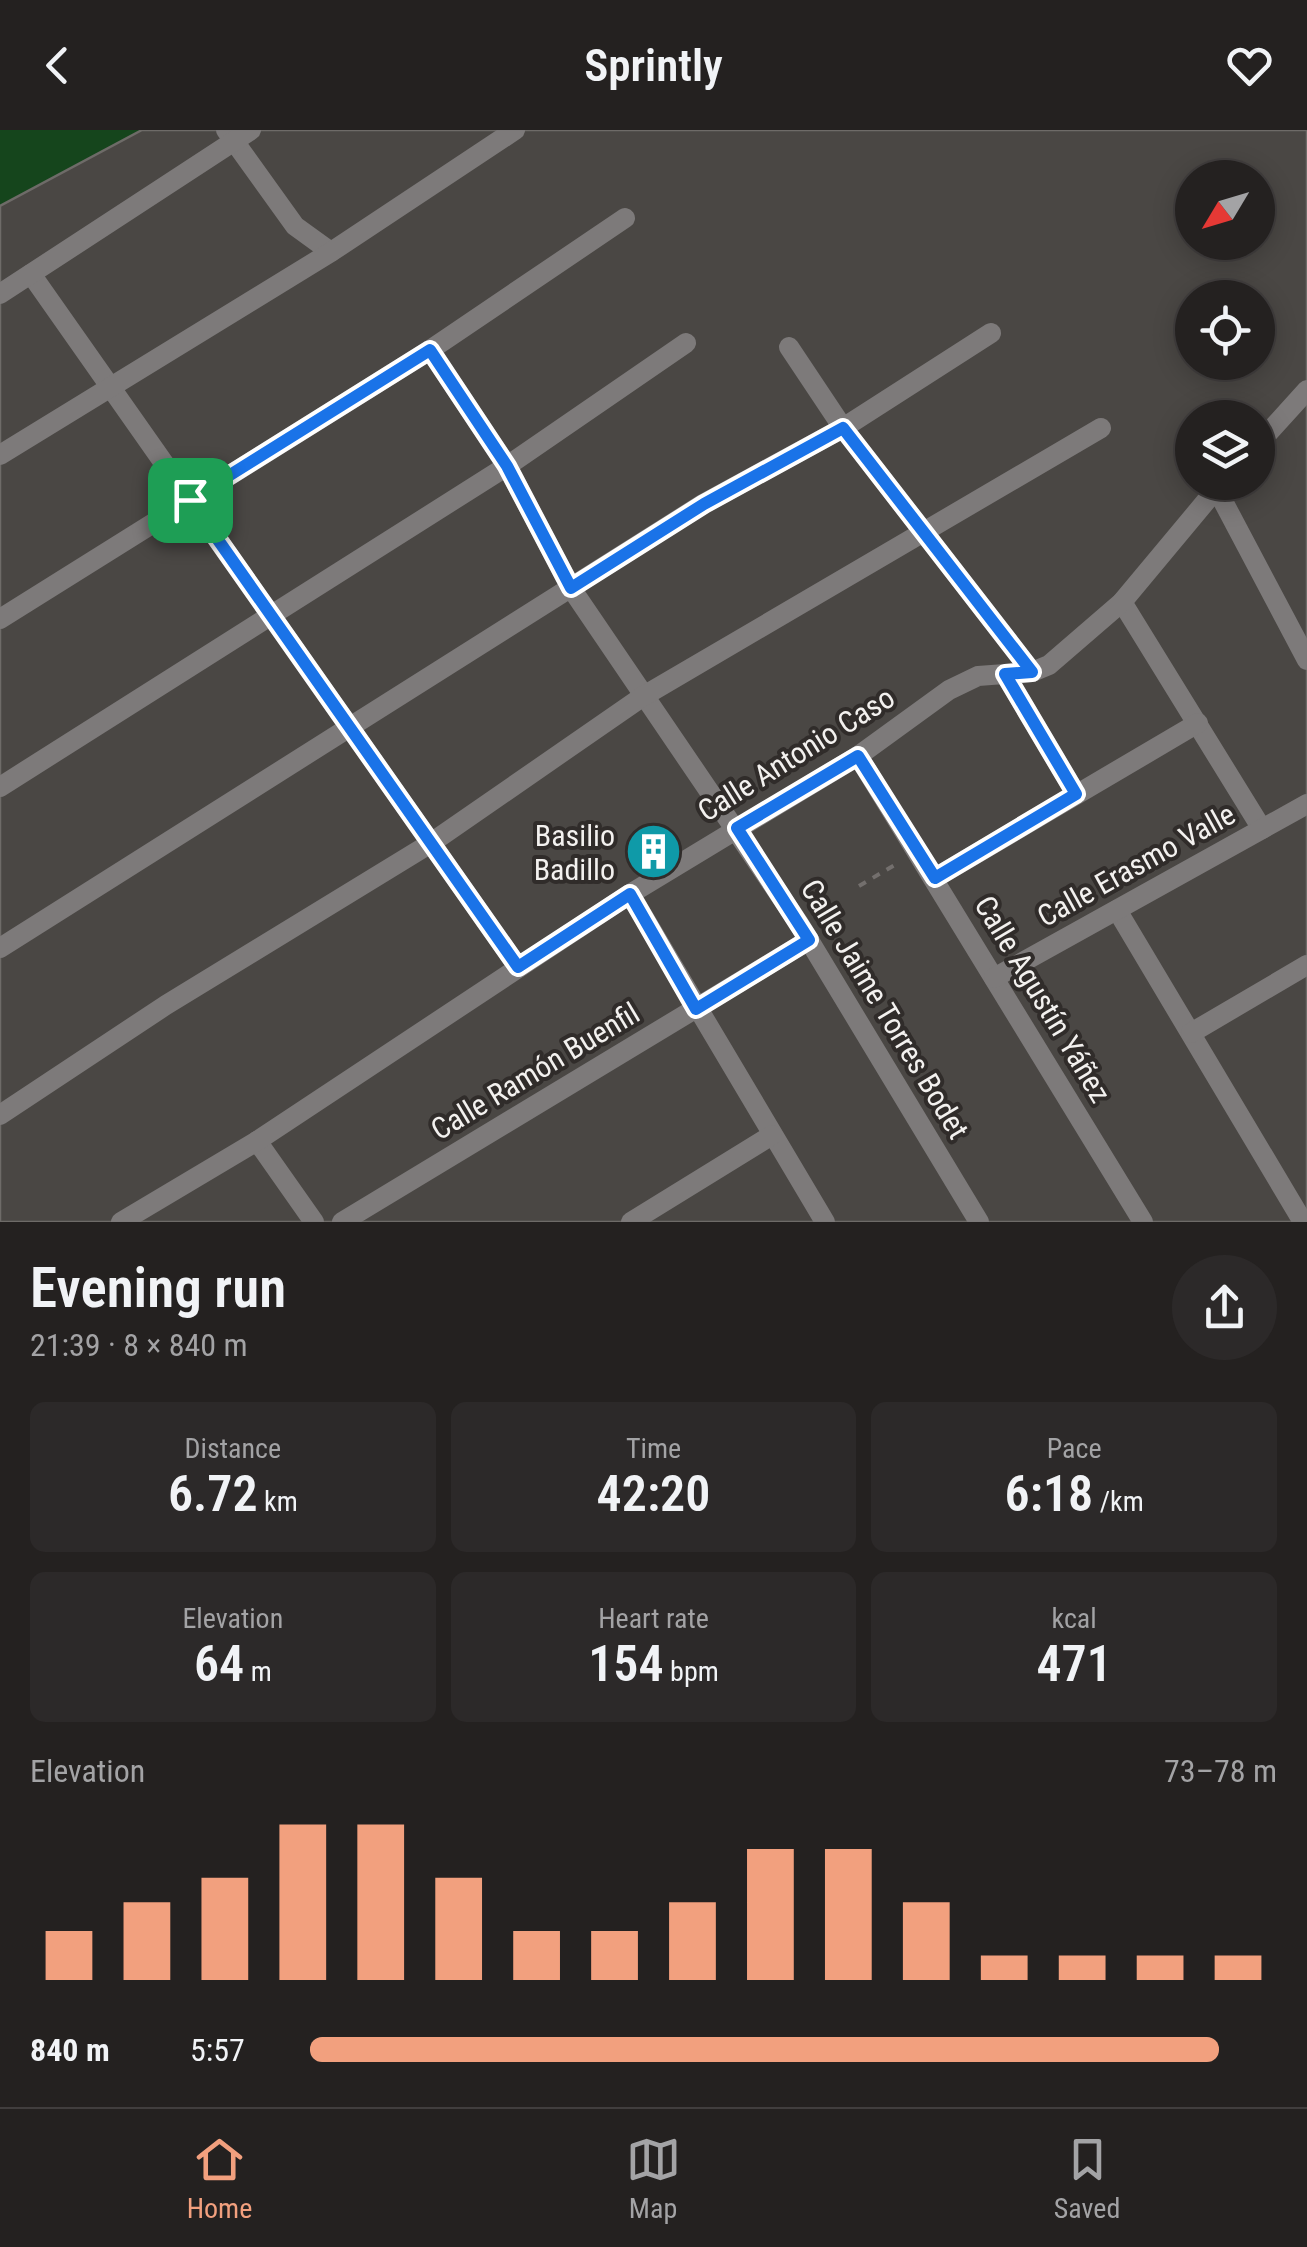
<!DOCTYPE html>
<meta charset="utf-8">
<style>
body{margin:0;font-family:"Roboto Condensed",sans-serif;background:#2c2929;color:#f1f3f6;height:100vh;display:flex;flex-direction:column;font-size:38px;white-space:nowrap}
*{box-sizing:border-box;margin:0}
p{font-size:32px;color:#a3a3a5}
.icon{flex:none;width:55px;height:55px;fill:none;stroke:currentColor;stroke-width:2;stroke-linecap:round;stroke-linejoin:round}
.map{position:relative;height:1092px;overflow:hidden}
.sheet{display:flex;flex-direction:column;background:#242120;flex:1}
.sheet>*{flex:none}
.needle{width:65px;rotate:232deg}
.fabs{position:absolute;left:1175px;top:30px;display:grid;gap:20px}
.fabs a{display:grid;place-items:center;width:100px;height:100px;border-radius:50%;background:#242120;box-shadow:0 5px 25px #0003,0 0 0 2px #413e3e;font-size:50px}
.pin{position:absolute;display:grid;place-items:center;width:85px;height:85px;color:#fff;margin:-42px;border-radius:20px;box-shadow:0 5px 15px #0006}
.round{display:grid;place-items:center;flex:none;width:105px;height:105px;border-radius:52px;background:#2c2929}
.headline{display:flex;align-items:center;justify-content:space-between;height:170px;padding:0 30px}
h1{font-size:55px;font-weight:600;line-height:75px}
.stats{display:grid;grid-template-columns:repeat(3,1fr);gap:15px;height:170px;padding:10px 30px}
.stats div{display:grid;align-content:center;border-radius:15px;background:#2c2929;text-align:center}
.stats b{font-size:50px;font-weight:600}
.stats small{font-size:28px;font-weight:400}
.stats p{font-size:28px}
.chart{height:280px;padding:20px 30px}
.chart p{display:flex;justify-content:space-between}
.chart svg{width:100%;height:180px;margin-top:10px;stroke:#f2a07e;stroke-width:6}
ul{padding:0 30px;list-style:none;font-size:32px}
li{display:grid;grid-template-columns:160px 120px 1fr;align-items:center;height:75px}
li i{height:25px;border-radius:12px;background:#f2a07e}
header{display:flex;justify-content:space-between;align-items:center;height:130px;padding:0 30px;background:#242120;font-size:45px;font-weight:600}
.menu{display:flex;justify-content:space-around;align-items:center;height:140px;border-top:2px solid #413e3e;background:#242120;font-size:28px;color:#a3a3a5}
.menu a{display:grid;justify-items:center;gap:5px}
.menu .on{color:#f2a07e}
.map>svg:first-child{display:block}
.green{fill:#15451c}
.building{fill:#4a4744;stroke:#6e6b68;stroke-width:2.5;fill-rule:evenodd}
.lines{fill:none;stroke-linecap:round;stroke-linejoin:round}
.path{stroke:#736f6d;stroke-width:4;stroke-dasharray:8 8;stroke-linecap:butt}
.minor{stroke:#7d7a7a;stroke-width:20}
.route-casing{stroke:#fff;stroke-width:20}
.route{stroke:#1a73e8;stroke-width:12}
.labels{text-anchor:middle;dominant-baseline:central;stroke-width:8;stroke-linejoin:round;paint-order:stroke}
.street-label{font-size:30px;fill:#f3f1ef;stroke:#302c2a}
.poi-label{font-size:30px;fill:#f3f1ef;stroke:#302c2a;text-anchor:end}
</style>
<header><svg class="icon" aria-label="back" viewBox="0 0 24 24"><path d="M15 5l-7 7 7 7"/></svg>Sprintly<svg class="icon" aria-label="heart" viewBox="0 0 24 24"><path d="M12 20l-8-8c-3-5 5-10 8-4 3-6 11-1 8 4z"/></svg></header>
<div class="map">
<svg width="1307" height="1092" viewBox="0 0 1307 1092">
<rect width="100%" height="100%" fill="#302c2a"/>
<polygon class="green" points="0,0 163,0 0,91"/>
<path class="building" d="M 142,0 L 1307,0 L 1307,1092 L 0,1092 L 0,76 ZM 1192,48 L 1258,48 L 1258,112 L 1192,112 ZM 1192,168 L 1258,168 L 1258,232 L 1192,232 ZM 1192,288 L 1258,288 L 1258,352 L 1192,352 Z"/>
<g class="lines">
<polyline class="path" points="859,756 898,733"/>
<g class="minor">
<polyline points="226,0 295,96 331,122"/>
<polyline points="31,144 518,837"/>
<polyline points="0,164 251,0"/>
<polyline points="789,217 843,298 1032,542"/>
<polyline points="430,220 507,336 571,458 798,792 979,1092"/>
<polyline points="1258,314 1307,260"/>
<polyline points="0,325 331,122 515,0"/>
<polyline points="1216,358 1307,530"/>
<polyline points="1122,472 1262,699"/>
<polyline points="0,489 430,220 625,88"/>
<polyline points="1005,544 1076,664"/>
<polyline points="858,626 1143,1092"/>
<polyline points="0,657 507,336 686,213"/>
<polyline points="935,748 1198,593"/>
<polyline points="630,764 825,1092"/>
<polyline points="1117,780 1303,1092"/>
<polyline points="0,818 703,374 843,298 991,203"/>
<polyline points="994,848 1307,674"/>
<polyline points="1191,903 1307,835"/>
<polyline points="0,985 166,875 431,713 642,567 1101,298"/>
<polyline points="257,1011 314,1092"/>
<polyline points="121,1092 257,1011 630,764 858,626 949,560 978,546 1032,542 1049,535 1122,472 1222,352"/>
<polyline points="342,1092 809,810"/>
<polyline points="631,1092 772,1005"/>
</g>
</g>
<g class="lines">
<defs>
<polygon id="route" points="430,220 507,336 571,458 704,374 843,298 1032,542 1005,544 1076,664 935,748 858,626 737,698 809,810 696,879 630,764 518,837 190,370"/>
</defs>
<use href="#route" class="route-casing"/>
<use href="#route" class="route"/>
</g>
<defs>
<symbol id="building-disc" viewBox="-11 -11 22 22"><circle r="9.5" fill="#0f9aa8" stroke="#302c2a"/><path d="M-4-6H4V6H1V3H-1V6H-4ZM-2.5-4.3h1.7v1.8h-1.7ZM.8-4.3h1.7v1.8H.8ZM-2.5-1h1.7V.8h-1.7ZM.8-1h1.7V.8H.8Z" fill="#fff"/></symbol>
</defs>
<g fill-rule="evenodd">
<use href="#building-disc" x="622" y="690" width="63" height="63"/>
</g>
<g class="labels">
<g class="street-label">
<text transform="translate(796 624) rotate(-32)">Calle Antonio Caso</text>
<text transform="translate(1136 735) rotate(-29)">Calle Erasmo Valle</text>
<text transform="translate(1043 869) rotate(59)">Calle Agustín Yáñez</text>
<text transform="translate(885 879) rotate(59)">Calle Jaime Torres Bodet</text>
<text transform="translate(535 941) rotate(-31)">Calle Ramón Buenfil</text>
</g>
<g class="poi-label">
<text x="615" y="705">Basilio<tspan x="615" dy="34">Badillo</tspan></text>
</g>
</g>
</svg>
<div class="fabs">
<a><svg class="needle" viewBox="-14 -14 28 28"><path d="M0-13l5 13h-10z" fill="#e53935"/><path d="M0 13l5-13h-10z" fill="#a3a3a5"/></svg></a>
<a><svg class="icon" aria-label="locate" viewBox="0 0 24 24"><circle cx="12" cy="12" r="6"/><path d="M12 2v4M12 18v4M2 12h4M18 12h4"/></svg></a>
<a><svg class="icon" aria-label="layers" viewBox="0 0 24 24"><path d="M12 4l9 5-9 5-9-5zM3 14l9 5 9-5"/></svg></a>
</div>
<div class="pin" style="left:190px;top:370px;background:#1e9e55"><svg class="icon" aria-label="arrive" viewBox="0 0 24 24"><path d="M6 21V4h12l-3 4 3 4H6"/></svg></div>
</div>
<section class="sheet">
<div class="headline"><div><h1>Evening run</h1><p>21:39 · 8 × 840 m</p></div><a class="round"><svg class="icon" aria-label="share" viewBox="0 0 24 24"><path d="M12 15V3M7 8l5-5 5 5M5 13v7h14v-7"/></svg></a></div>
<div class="stats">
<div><p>Distance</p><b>6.72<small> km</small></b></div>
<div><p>Time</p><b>42:20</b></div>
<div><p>Pace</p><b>6:18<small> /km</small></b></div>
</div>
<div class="stats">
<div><p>Elevation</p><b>64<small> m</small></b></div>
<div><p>Heart rate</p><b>154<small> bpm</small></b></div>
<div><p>kcal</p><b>471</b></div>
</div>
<div class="chart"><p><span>Elevation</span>73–78 m</p>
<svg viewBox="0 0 160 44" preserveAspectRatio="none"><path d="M5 44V32M15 44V25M25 44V19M35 44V6M45 44V6M55 44V19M65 44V32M75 44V32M85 44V25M95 44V12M105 44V12M115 44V25M125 44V38M135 44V38M145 44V38M155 44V38"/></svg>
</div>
<ul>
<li><b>840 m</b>5:57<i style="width:94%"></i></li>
</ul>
</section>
<nav class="menu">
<a class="on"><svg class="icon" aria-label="home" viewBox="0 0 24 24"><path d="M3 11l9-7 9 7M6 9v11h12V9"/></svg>Home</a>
<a><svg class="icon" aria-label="map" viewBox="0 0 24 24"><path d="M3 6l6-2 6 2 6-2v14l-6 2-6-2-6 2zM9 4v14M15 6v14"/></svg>Map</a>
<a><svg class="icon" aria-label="saved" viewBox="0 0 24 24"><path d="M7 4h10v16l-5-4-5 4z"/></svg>Saved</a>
</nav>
